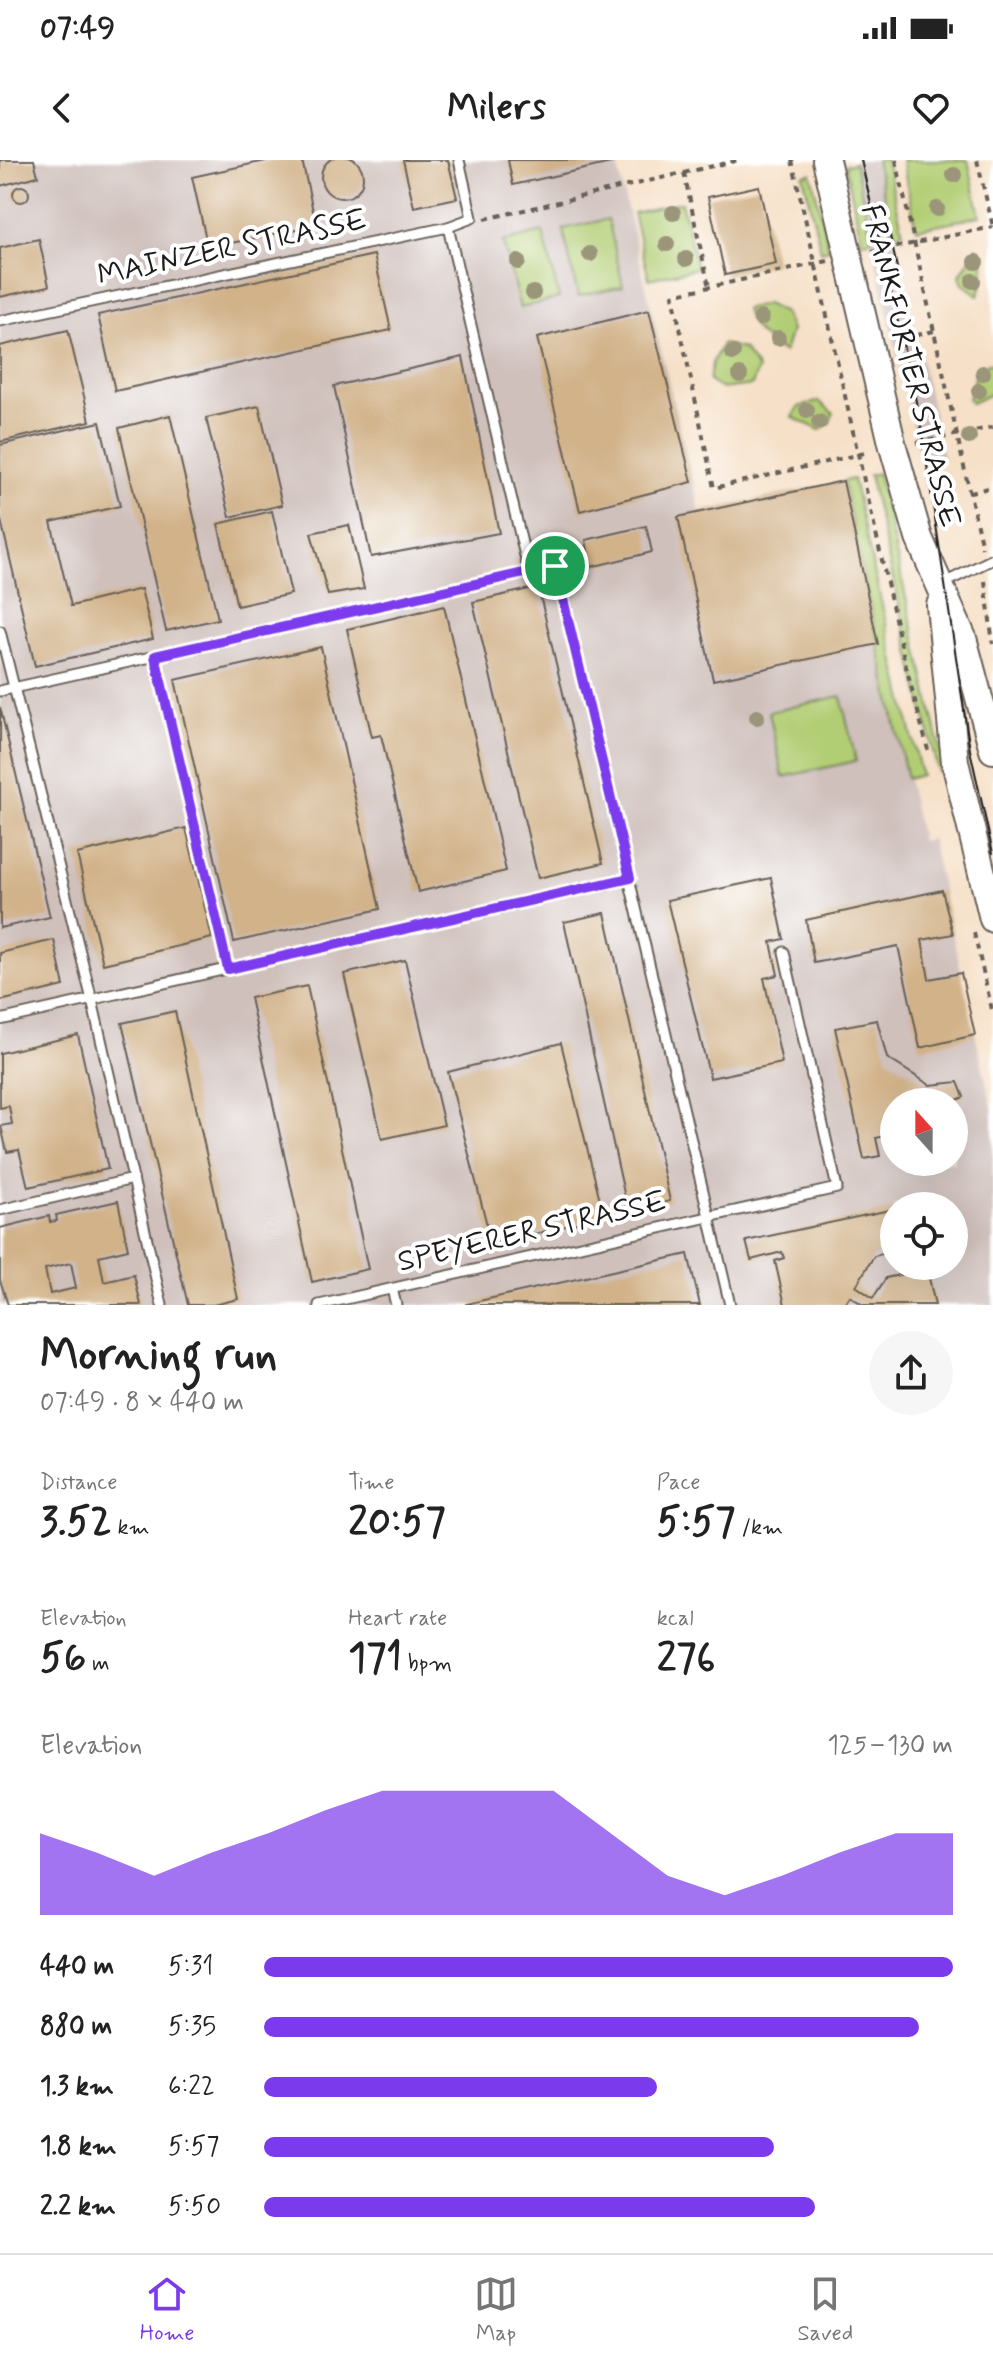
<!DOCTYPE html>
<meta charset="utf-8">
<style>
body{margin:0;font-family:Mynerve,sans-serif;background:#f6f6f6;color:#222;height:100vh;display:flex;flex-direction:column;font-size:30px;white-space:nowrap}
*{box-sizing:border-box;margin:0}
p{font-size:26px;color:#767676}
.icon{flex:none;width:44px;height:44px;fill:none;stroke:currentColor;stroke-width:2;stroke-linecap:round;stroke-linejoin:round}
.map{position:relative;height:1145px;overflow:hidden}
.drawer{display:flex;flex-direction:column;background:#fff;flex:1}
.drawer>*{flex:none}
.needle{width:52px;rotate:339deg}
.tools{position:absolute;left:880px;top:928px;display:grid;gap:16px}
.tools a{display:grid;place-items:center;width:88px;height:88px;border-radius:50%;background:#fff;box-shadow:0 8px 32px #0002;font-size:40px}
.pin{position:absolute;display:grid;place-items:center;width:68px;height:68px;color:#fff;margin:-34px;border:4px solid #fff;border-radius:50%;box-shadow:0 2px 8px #0007}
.round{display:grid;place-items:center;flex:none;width:84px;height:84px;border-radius:42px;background:#f6f6f6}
.overview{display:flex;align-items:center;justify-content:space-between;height:136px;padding:0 40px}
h1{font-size:44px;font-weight:800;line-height:60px}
.figures{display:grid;grid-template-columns:repeat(3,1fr);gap:12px;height:136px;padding:8px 40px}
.figures div{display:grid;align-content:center}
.figures b{font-size:40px;font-weight:800}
.figures small{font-size:22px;font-weight:400}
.figures p{font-size:22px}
.chart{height:224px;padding:16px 40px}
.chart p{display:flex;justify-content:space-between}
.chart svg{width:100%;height:144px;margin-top:8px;fill:#7c3aed;opacity:.7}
ul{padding:0 40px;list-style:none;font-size:26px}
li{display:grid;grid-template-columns:128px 96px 1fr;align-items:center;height:60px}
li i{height:20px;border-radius:10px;background:#7c3aed}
.status{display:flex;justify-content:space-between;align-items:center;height:56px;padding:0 40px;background:#fff;direction:ltr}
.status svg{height:22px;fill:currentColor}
header{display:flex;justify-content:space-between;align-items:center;height:104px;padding:0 40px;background:#fff;font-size:36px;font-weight:800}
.tab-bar{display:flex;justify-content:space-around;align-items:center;height:112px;border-top:2px solid #e0e0e0;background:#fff;font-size:22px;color:#767676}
.tab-bar a{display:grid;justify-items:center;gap:4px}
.tab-bar .on{color:#7c3aed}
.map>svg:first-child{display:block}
.industrial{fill:#cfc0bb;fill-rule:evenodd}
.green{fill:#b2ce75;stroke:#677548;stroke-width:2}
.building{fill:#d1b289;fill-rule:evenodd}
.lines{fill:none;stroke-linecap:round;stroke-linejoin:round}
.service-casing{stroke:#686158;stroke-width:13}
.secondary-casing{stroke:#686158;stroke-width:30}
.path{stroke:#686158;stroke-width:4;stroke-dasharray:6 6;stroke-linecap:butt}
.service{stroke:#fff;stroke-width:9}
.secondary{stroke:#fff;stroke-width:26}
.tram{stroke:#1c1c1c;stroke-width:2}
.tree{fill:#9b967a}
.route-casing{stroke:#fff;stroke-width:16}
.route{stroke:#7c3aed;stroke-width:10}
.labels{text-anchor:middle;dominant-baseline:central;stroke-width:8;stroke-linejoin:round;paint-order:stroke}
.street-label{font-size:30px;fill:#1c1c1c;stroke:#fff}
</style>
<div class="status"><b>07:49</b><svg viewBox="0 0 49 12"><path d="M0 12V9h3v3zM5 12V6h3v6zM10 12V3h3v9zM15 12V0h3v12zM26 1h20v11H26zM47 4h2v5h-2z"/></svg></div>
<header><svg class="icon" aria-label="back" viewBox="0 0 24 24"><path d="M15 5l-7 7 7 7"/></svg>Milers<svg class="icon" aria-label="heart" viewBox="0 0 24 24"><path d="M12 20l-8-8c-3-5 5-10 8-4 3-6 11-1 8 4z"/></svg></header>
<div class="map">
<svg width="993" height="1145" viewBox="0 0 993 1145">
<rect width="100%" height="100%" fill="#fff"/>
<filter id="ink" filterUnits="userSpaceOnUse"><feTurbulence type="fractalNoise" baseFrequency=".0125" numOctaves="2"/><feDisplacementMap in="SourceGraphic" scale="16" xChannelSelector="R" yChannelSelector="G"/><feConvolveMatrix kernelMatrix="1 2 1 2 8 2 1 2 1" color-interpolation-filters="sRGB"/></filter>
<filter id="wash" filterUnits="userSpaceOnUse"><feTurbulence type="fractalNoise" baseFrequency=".006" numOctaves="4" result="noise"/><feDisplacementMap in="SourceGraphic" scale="32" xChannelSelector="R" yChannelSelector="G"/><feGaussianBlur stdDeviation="1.8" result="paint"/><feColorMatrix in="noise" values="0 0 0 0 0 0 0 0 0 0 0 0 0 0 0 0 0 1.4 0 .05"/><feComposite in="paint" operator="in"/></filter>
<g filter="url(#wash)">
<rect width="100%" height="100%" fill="#f6e0c7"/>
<g class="industrial">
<path d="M 0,0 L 626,0 L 617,2 L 622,27 L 700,352 L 843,321 L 921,681 L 931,679 L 993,952 L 993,1145 L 0,1145 ZM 894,942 L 954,942 L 954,1002 L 894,1002 ZM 894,1046 L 954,1046 L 954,1106 L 894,1106 Z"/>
<polygon points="854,0 876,0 944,300 921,304"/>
</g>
<g class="green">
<polygon points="876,0 886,0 903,72 893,75"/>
<polygon points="902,0 968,0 980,56 916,69"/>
<polygon points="855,3 872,79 862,82 845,5"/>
<polygon points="811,13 829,89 821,91 803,15"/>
<polygon points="681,42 697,108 649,119 633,53"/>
<polygon points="608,59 623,126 578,136 563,69"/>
<polygon points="543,72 559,138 520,148 503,82"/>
<path d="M 977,88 C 986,99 985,122 978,135 L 963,124 L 960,115 Z"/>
<path d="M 766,144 L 784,153 L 791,170 L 784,193 C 767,181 750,171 745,149 Z"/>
<polygon points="722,184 743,189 758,209 752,225 722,229 709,221 712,203"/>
<polygon points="988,203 993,204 993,233 971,243 968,238 976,213"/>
<polygon points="819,241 833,253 830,263 820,270 792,257 798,247"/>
<polygon points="878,313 945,610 938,612 869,315"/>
<polygon points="853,319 921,615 907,619 843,321"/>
<polygon points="841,536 856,601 783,617 769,552"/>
</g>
<g id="blocks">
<g class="building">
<circle cx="342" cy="17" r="21"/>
<polygon points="0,0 34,0 38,16 0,26"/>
<polygon points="270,0 302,0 316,65 208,88 192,17"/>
<polygon points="403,0 448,0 457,38 414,47"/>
<polygon points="508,0 620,0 620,1 513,25"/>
<circle cx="21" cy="34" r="8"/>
<polygon points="759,26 776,104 725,115 708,37"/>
<polygon points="39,79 49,126 0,137 0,88"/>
<polygon points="374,95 391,170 115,231 98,155"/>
<polygon points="649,150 692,322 580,351 537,178"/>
<polygon points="68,170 90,261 0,282 0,186"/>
<polygon points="463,197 499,373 371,397 334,226"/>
<polygon points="259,246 282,345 230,357 206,258"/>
<polygon points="170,255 218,459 166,471 119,268"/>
<polygon points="100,262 120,346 51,362 71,446 141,429 153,479 35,506 0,356 0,285"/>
<polygon points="843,321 878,484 713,520 678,357"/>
<polygon points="272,351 291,434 237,446 218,364"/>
<polygon points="349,365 364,429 328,435 311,373"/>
<polygon points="646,366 652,392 591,407 586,380"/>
<polygon points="538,427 603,703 538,718 473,442"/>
<polygon points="444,446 506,711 418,732 381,575 372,577 347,469"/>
<polygon points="321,487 380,749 234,782 175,520"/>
<polygon points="0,547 50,757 0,768"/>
<polygon points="186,668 212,778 103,804 77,694"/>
<polygon points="771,718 784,779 771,782 778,815 764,818 782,903 710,918 667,740"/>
<polygon points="942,730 953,774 922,780 929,819 961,813 975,875 920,888 898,786 814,803 806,760"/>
<polygon points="605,753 670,1041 628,1051 564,762"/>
<polygon points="54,780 64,826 0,841 0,793"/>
<polygon points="405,800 444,965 382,979 344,814"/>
<polygon points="307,826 368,1109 312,1122 250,838"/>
<polygon points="175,851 238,1139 213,1145 188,1145 122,863"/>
<polygon points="877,860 887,898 930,925 958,922 964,937 952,942 894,942 894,974 876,978 880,996 864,999 835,868"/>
<polygon points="78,875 108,1009 28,1027 19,990 7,992 1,966 12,964 9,946 0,948 0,893"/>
<polygon points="561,883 604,1056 492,1085 448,912"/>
<path d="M 118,1041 L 128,1089 L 99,1096 L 104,1122 L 134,1115 L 141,1145 L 8,1145 L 0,1120 L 0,1068 L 49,1056 L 50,1062 L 57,1061 L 56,1055 ZM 71,1103 L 76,1128 L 50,1134 L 45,1109 Z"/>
<polygon points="894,1049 894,1091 874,1096 856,1126 873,1138 886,1118 927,1109 935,1145 863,1145 850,1136 844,1145 785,1145 775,1101 784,1098 782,1092 751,1100 746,1081"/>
<polygon points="688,1094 700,1145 466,1145 466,1144"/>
</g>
</g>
</g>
<g filter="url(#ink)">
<use href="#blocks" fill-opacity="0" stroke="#686158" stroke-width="2"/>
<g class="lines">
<defs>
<g id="service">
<polyline points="448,67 529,413"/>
<polyline points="0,161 448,67 472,58 459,0"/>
<polyline points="942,424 993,399"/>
<polyline points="0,471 92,840 162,1145"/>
<polyline points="155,496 228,809"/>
<polyline points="0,531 555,406 730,1145"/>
<polyline points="0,860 630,718"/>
<polyline points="0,1050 133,1019"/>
<polyline points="392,1129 396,1145"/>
<polyline points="319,1145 837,1028 784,792"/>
</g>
<g id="secondary">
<polyline points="826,0 893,287 919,378 963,478 993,590"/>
<polyline points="940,445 955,602 993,759"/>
</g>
</defs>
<use href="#service" class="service-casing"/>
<use href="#secondary" class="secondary-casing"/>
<g class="path">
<polyline points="792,0 905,503 928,590"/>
<polyline points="896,0 982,388"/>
<polyline points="977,0 993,67"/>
<polyline points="684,13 709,127"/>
<polyline points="485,59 739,0"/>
<polyline points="872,92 993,67"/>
<polyline points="828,101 673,135 714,328 869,292"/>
<polyline points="893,181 934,171"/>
<polyline points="917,283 993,267"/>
<polyline points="970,332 993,327"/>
<polyline points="985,421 993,484"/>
<polyline points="974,773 993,854"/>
</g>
<use href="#service" class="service"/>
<use href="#secondary" class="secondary"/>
<g class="tram">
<polyline points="861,0 920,259 970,590 993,693"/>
<polyline points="887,62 899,117"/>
</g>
</g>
<g class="tree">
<circle cx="954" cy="15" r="8"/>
<circle cx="937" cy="49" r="8"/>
<circle cx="673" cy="53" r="8"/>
<circle cx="667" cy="84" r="8"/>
<circle cx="590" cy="94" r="8"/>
<circle cx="686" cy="99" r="8"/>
<circle cx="518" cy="102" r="8"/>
<circle cx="976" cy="102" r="8"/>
<circle cx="973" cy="121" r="8"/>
<circle cx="533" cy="133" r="8"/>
<circle cx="761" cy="158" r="8"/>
<circle cx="778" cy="178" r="8"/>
<circle cx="733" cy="193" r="8"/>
<circle cx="983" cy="213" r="8"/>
<circle cx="740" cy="215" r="8"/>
<circle cx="979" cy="231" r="8"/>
<circle cx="807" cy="250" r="8"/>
<circle cx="819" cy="262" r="8"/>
<circle cx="969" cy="277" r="8"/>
<circle cx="757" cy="557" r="8"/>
</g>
</g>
<g class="lines" filter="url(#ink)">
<defs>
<polygon id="route" points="555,406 630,718 228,809 155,496"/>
</defs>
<use href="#route" class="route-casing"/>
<use href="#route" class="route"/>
</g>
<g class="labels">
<g class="street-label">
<text transform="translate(232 88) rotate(-12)">MAINZER STRASSE</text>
<text transform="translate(910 206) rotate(76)">FRANKFURTER STRASSE</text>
<text transform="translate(532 1072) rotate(-13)">SPEYERER STRASSE</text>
</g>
</g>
</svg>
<div class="tools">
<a><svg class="needle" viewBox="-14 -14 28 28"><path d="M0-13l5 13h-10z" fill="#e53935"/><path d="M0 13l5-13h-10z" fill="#767676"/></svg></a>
<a><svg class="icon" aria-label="locate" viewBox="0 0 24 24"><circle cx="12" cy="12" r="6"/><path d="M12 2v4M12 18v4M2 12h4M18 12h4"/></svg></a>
</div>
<div class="pin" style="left:555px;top:406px;background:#1e9e55"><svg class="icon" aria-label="arrive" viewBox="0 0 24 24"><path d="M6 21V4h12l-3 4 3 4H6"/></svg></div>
</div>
<section class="drawer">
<div class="overview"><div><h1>Morning run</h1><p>07:49 · 8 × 440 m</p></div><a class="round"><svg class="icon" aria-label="share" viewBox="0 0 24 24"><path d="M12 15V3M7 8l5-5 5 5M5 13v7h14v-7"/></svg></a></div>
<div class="figures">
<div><p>Distance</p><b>3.52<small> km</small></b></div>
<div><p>Time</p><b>20:57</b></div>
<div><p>Pace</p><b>5:57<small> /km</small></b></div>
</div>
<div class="figures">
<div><p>Elevation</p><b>56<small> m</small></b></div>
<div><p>Heart rate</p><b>171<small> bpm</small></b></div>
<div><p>kcal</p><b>276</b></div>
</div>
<div class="chart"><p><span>Elevation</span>125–130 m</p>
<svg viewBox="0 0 160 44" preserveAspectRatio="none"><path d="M0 44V19L10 25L20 32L30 25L40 19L50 12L60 6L70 6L80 6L90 6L100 19L110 32L120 38L130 32L140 25L150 19L160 19V44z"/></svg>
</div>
<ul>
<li><b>440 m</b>5:31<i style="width:100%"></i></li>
<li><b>880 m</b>5:35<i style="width:95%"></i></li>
<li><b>1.3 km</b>6:22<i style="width:57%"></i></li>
<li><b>1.8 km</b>5:57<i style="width:74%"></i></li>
<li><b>2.2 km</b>5:50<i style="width:80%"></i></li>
</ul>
</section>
<nav class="tab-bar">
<a class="on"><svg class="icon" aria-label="home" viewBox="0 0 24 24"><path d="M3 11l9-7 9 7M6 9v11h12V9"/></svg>Home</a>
<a><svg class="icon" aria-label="map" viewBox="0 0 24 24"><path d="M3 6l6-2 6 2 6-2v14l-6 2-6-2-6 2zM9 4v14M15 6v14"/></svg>Map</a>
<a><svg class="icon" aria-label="saved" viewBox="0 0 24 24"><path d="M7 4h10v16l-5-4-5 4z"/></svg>Saved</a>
</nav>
